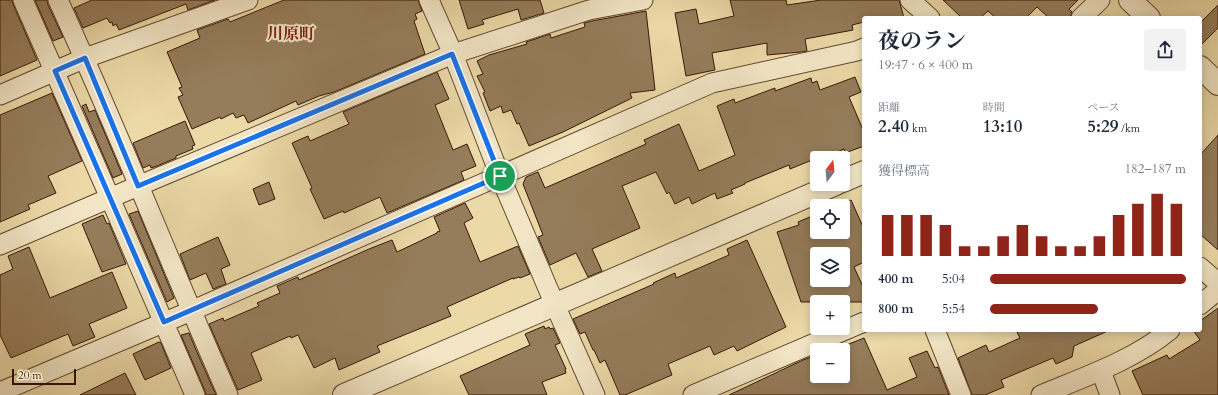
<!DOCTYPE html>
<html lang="ja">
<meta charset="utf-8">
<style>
body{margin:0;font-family:Cardo,"Noto Serif JP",serif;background:#f2f2f3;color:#1f2937;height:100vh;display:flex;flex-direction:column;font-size:15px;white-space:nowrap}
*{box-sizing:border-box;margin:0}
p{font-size:13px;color:#747a83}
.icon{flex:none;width:22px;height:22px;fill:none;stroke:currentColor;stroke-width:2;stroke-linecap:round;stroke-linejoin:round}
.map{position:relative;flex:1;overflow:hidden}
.sheet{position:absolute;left:862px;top:16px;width:340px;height:316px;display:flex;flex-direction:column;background:#fff;border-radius:4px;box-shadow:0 2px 10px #0003}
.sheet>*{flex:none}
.needle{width:26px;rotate:16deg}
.fabs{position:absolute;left:810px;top:151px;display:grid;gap:8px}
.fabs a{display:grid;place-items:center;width:40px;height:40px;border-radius:4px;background:#fff;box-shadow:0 2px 10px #0003;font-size:20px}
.scale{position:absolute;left:12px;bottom:10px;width:64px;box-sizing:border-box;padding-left:4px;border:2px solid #371806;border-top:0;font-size:11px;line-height:14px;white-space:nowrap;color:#371806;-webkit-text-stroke:3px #f2e6c6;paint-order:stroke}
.pin{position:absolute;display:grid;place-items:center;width:34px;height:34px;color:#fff;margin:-17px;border:2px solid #fff;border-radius:50%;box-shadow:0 1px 4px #0007}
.round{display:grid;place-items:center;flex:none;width:42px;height:42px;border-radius:4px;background:#f2f2f3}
.summary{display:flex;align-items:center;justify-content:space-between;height:68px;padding:0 16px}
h1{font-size:22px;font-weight:700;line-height:30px}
.figures{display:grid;grid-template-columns:repeat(3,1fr);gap:6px;height:68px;padding:4px 16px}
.figures div{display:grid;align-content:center}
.figures b{font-size:17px;font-weight:700}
.figures small{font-size:11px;font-weight:400}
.figures p{font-size:11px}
.chart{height:112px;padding:8px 16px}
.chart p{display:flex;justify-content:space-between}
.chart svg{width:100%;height:72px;margin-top:4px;stroke:#8f2418;stroke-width:6}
ul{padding:0 16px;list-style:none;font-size:13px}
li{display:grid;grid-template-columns:64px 48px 1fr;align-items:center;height:30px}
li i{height:10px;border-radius:5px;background:#8f2418}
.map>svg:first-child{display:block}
.building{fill:#957c5a;stroke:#371806;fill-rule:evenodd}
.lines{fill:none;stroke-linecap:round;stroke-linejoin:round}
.minor-casing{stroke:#64482e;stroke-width:21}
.tertiary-casing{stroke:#64482e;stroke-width:24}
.minor{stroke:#f2e6c6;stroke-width:19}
.tertiary{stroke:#f2e6c6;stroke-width:22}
.route-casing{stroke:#fff;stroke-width:8}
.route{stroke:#1a73e8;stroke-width:5}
.labels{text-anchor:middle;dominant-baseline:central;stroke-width:4;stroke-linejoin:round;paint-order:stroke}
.quarter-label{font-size:16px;font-weight:bold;fill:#7a1f14;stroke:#f2e6c6}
</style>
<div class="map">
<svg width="1218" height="395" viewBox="0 0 1218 395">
<rect width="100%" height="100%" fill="#ebd9a7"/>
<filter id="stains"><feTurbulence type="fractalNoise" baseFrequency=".005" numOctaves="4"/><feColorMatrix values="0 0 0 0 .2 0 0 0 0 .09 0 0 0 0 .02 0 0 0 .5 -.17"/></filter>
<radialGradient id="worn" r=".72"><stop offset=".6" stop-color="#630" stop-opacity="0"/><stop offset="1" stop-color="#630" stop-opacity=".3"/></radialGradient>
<g class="building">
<polygon points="0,0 12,0 13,4 37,60 0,76"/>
<polygon points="35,0 47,0 48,5 63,37 53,41"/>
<polygon points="92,0 215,0 188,10 186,4 119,30 116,24 113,26 112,22 110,23 107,18 83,28 74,8"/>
<polygon points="284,0 418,0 422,11 415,14 417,19 414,21 425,54 334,92 319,96 298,105 296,101 248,123 244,115 236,118 233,113 221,119 220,117 192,129 178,97 183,95 179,88 182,87 167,52 200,38 197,30 228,19 230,22"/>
<polygon points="459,0 540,0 544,13 521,20 518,9 482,20 484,24 468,29"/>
<polygon points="730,0 786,0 787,5 821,0 899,0 904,18 864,18 864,22 852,25 853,30 805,39 807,51 801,52 767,55 767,43 712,53 715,70 686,76 675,13 696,9 699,24 734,16"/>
<polygon points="943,0 1078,0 1069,9 1072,12 1070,18 1049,18 1037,7 1026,18 996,18 988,11 980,18 962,18"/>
<polygon points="1218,5 1218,28 1200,46 1200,23"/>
<polygon points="646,11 655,90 630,93 632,98 563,132 529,146 519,123 517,124 511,110 503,113 501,106 490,111 483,93 485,92 477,76 483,74 477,61 489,55 527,44 526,42 550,34 551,38 585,27 584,23 592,21"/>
<polygon points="437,72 449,99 435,105 453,150 467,144 476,166 461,172 464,180 387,213 380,197 344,213 343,211 324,219 310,189 312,188 292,143 308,136 310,141 349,124 343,112"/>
<polygon points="855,77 861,92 849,97 864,132 864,146 845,153 844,149 823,158 817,158 817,161 813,162 812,160 790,169 789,165 745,183 745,184 731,190 733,193 717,199 715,193 692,204 689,197 675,204 669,192 667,194 656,172 622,186 640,228 592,249 602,271 588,277 576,253 550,265 538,237 543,235 523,184 526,177 538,172 545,188 646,144 644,140 679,124 699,171 735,155 717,106 734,99 735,103 775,88 775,91 811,78 812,83 817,81 820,90"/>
<polygon points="52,93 82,161 48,176 56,193 28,205 30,209 0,222 0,115"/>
<polygon points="86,104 89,112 95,110 122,174 113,178 82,106"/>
<polygon points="185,121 195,145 192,146 193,149 176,156 176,158 157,166 151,168 150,165 143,168 133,143"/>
<polygon points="1218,135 1218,250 1200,234 1200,155"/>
<polygon points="269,182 275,199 259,205 253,189"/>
<path d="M 851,200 L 864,229 L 864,262 L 854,267 L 864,289 L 864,302 L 801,302 L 777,232 L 799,225 L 798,222 L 817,214 L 817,232 L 843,232 L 843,206 L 837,206 ZM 817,254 L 843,254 L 843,280 L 817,280 Z"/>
<polygon points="465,203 473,218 464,223 480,262 518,246 530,274 520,278 519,277 513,279 513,278 447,307 451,316 377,346 380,352 339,370 335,358 314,368 298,335 291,338 290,336 251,353 262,380 238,390 209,324 223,318 224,321 259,306 257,303 280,293 277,286 298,277 299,280 369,249 392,240 397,252 437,233 437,232 440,231 434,217"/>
<polygon points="138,211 174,298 167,302 129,214"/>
<polygon points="103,215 107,224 109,223 126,264 102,272 82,224"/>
<polygon points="218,237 230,265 221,269 226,284 213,289 206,273 190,280 180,254"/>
<polygon points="747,240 786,327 737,351 734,346 714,355 710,346 668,364 672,375 625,395 620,395 605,360 600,363 594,350 593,350 585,332 580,334 573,319 654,284 653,283 675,273 676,278 729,255 727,249"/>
<polygon points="29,247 50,298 112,272 127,308 89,324 95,337 73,346 68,334 11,358 0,335 0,275 13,269 8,256"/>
<polygon points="1218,308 1218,395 1143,395 1132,371 1167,355 1169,359 1200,340 1193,330 1200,330 1200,321"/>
<polygon points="544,326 545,329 549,327 550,329 553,328 560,343 555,345 566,369 565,369 566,373 542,382 547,395 469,395 460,376 530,345 525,334"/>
<polygon points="1016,330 1110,330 1074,346 1072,357 1056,364 1053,358 1001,380 1004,387 985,395 972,395 958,358 986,345 989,352 1020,338"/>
<polygon points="189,333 196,350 216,395 206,395 205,391 181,335"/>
<polygon points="864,338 887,390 917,377 909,358 927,351 934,366 935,368 938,367 949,395 729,395 803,360 817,355 817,376 843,376 843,350 834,350"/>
<polygon points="159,342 161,343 171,368 145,380 133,354"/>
<polygon points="125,373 136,395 80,395"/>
</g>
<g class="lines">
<defs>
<g id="minor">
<polyline points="23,0 110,198 195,395"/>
<path d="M 58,0 C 118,130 170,264 228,395"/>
<polyline points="429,0 453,54 500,176 555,305 595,395"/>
<polyline points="910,0 930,18"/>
<polyline points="1081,18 1100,0"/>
<polyline points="0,95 85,58 248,0"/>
<polyline points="0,245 138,186 453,54 589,10 643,0"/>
<polyline points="1200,267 1218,283"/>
<polyline points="1200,305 1218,290"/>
<polyline points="935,330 961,395"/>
<polyline points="1101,371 1110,395"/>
<polyline points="0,392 191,311 712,83 857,51 864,48"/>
<polyline points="693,395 864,322"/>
<path d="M 1041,395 C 1084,377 1134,360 1170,330"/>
</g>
<g id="tertiary">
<polyline points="1130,0 1149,18"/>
<polyline points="1200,67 1218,84"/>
<polyline points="843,181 864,172"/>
<polyline points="344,395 836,184"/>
</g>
</defs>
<use href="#minor" class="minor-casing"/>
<use href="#tertiary" class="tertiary-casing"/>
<use href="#minor" class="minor"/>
<use href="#tertiary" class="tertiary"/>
</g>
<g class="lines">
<defs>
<polygon id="route" points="452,54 500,176 164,322 55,71 85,58 138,186"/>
</defs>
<use href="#route" class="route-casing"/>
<use href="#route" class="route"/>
</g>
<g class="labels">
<g class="quarter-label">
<text x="291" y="34">川原町</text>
</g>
</g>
<rect width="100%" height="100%" filter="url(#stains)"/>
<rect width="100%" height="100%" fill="url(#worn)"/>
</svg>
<div class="fabs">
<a><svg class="needle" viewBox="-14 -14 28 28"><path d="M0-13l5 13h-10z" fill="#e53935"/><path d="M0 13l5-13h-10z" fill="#747a83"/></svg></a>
<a><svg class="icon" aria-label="locate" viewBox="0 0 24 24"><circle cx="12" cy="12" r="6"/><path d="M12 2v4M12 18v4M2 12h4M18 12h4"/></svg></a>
<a><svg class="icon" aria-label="layers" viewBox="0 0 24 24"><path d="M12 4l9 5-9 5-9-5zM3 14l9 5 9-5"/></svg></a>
<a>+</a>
<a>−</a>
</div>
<div class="scale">20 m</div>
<div class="pin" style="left:500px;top:176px;background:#1e9e55"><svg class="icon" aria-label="arrive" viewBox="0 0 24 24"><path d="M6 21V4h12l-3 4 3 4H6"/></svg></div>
<section class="sheet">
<div class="summary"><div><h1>夜のラン</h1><p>19:47 · 6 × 400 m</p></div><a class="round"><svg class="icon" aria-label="share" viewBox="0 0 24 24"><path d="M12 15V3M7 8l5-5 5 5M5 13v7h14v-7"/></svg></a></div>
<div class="figures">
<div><p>距離</p><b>2.40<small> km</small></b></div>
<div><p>時間</p><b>13:10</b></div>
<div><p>ペース</p><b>5:29<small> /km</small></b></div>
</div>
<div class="chart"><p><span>獲得標高</span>182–187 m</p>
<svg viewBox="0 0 160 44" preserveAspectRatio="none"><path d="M5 44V19M15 44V19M25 44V19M35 44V25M45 44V38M55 44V38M65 44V32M75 44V25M85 44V32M95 44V38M105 44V38M115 44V32M125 44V19M135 44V12M145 44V6M155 44V12"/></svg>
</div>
<ul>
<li><b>400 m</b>5:04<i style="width:100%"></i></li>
<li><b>800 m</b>5:54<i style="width:55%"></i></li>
</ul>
</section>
</div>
